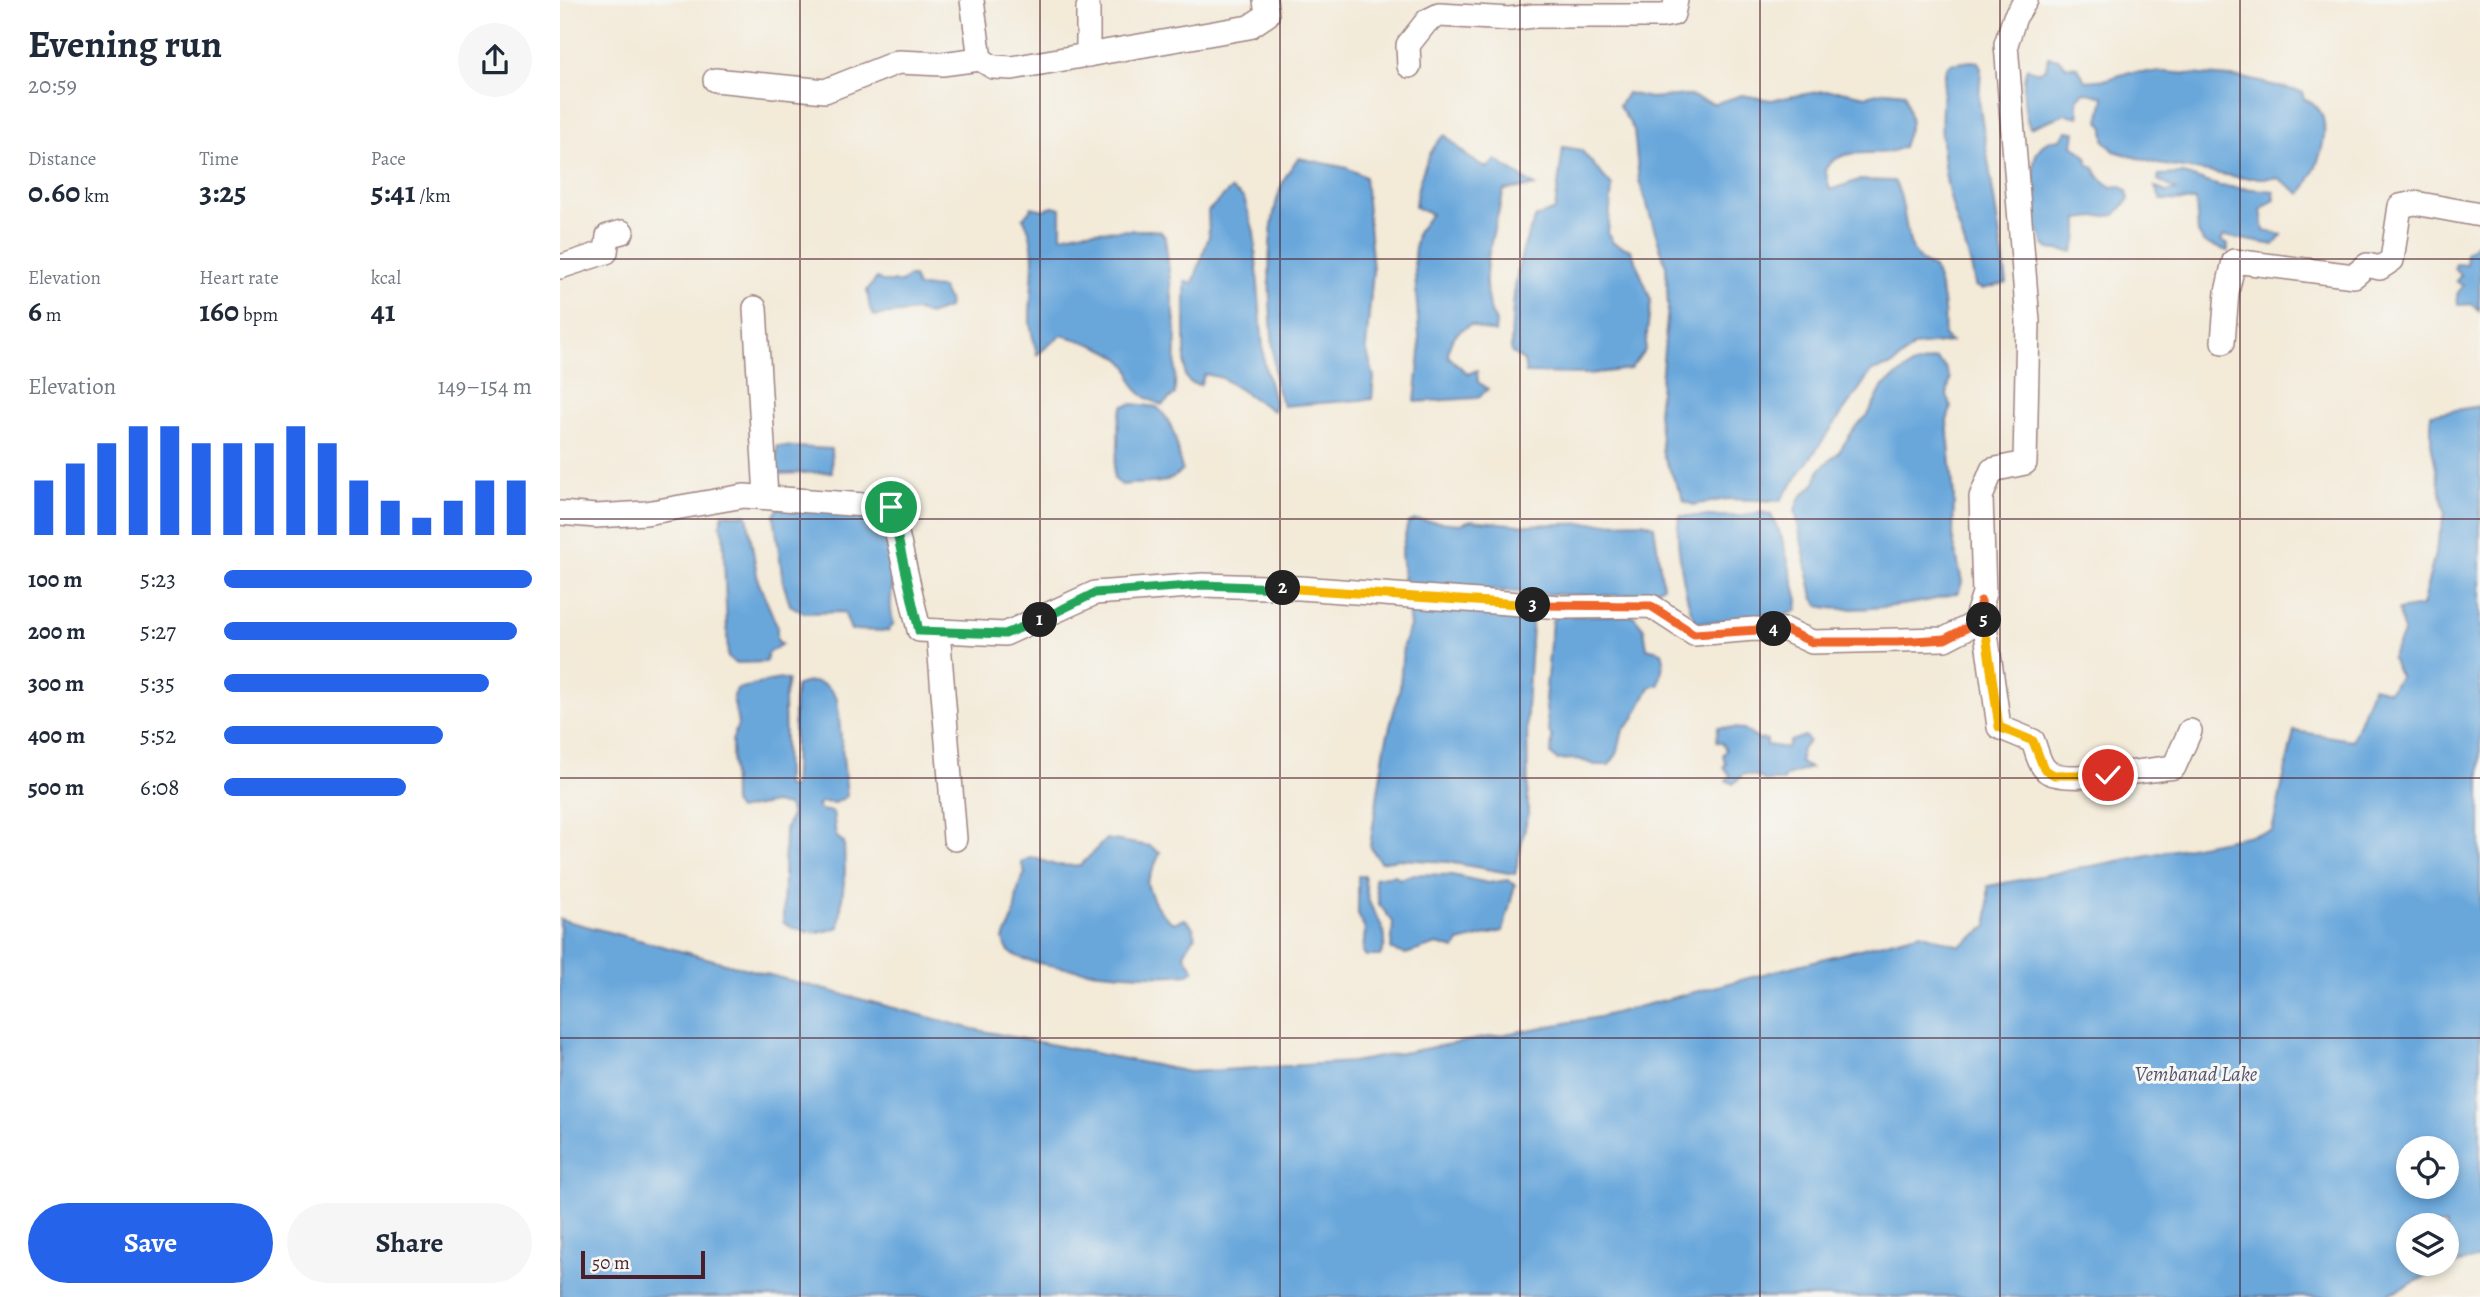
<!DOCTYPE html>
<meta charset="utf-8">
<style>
body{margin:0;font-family:Alegreya,serif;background:#f6f6f7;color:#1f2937;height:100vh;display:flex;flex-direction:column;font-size:26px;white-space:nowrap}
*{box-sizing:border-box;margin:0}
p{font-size:23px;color:#747a83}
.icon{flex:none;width:38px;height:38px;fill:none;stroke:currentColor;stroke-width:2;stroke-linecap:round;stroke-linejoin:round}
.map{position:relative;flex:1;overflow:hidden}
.sheet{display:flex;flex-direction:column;background:#fff;width:560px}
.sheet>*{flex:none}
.controls{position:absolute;left:1836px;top:1136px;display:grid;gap:14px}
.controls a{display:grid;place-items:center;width:63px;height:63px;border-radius:50%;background:#fff;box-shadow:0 4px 10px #0003;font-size:35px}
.scale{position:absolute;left:21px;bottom:18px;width:124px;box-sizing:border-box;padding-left:7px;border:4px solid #4a1f2b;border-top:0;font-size:19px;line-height:24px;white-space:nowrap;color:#4a1f2b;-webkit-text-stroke:5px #f6f6f2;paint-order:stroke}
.pin{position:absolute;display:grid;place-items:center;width:60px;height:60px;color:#fff;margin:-30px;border:4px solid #fff;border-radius:50%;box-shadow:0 2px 7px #0007}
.km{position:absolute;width:35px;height:35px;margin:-18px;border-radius:50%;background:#222;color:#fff;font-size:19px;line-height:35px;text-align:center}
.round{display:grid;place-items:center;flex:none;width:74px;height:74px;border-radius:37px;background:#f6f6f7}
.head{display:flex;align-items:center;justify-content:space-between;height:119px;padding:0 28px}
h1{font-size:38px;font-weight:700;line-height:52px}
.figures{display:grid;grid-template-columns:repeat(3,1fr);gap:10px;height:119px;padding:7px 28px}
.figures div{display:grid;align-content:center}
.figures b{font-size:30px;font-weight:700}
.figures small{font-size:19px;font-weight:400}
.figures p{font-size:19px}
.chart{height:196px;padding:14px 28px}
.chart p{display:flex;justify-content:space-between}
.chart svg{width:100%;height:126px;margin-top:7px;stroke:#2563eb;stroke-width:6}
.button{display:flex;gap:14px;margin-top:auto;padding:14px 28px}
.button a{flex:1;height:80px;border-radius:42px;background:#2563eb;color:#fff;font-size:28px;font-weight:700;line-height:80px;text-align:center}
.button a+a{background:#f6f6f7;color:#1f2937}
ul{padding:0 28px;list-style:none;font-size:23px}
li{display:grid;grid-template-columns:112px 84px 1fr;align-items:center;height:52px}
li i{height:18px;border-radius:9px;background:#2563eb}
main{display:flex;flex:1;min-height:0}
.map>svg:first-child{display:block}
.water{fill:#69a7db;stroke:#5a6383;stroke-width:2;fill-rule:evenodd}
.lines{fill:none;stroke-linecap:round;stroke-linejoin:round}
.minor-casing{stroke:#9e8482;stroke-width:26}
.minor{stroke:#fff;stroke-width:23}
.split-1-casing{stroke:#fff;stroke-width:14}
.split-2-casing{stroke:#fff;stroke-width:14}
.split-3-casing{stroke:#fff;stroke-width:14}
.split-4-casing{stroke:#fff;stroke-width:14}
.split-5-casing{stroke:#fff;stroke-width:14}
.split-6-casing{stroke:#fff;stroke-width:14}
.split-1{stroke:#22a559;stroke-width:9}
.split-2{stroke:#22a559;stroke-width:9}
.split-3{stroke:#f5b400;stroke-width:9}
.split-4{stroke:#f0652b;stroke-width:9}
.split-5{stroke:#f0652b;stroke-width:9}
.split-6{stroke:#f5b400;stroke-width:9}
.grid{fill:none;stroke:#4a1f2b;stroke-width:2;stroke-opacity:0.55}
.labels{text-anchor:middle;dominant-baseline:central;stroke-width:6;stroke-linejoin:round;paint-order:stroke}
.water-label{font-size:21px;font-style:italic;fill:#565571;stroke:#f6f6f2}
</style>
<main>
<section class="sheet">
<div class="head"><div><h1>Evening run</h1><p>20:59</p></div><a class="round"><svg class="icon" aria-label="share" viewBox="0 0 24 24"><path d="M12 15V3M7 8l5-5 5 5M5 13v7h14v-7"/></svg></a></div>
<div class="figures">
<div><p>Distance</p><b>0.60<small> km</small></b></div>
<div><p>Time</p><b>3:25</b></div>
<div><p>Pace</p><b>5:41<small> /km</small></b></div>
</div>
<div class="figures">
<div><p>Elevation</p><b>6<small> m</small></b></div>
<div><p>Heart rate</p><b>160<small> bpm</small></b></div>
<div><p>kcal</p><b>41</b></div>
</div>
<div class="chart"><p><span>Elevation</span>149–154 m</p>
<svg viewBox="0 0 160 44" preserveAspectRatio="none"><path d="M5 44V25M15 44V19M25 44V12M35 44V6M45 44V6M55 44V12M65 44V12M75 44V12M85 44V6M95 44V12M105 44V25M115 44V32M125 44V38M135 44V32M145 44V25M155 44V25"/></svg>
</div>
<ul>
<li><b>100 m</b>5:23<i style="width:100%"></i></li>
<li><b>200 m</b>5:27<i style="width:95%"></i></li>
<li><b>300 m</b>5:35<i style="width:86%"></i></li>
<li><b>400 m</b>5:52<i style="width:71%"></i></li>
<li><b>500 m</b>6:08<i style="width:59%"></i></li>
</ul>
<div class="button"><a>Save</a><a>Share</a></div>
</section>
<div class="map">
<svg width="1920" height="1297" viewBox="0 0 1920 1297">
<rect width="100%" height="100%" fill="#f6f6f2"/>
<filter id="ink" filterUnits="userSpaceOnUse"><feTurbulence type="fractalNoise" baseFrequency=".0143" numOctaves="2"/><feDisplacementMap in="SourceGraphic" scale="14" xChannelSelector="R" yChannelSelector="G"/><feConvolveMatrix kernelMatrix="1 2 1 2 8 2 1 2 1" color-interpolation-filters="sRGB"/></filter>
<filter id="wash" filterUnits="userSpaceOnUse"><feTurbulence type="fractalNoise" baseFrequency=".00686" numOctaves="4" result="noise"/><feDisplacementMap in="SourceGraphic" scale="28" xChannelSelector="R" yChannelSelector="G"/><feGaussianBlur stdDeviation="1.57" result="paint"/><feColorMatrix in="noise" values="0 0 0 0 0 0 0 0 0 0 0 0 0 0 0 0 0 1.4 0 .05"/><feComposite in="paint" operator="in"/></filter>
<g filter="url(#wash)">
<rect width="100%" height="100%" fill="#f3ead8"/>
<g class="water">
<path d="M 1488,57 L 1499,59 L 1506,66 L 1518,67 L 1525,81 L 1548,79 L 1570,72 L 1604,72 L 1684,78 L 1742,92 L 1744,99 C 1782,112 1758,170 1741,194 L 1718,178 L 1684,178 L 1598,164 L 1554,151 L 1544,140 L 1544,128 L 1539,121 L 1544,97 L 1524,92 L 1517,99 L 1519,117 L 1505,114 L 1470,128 C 1464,116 1461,80 1467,68 L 1478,72 L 1486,69 Z"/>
<path d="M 1411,61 L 1419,62 L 1421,68 L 1419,101 L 1447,283 L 1422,289 L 1415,286 C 1411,254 1397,228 1390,197 C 1380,159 1379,108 1386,68 L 1390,64 Z"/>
<path d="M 1263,91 L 1281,91 L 1306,96 L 1326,91 L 1345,93 L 1351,122 L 1343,147 C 1318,161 1284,142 1265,169 L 1270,190 L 1299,180 L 1334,181 C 1351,207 1338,257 1374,268 C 1383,293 1386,311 1384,336 L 1391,342 L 1354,346 L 1333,365 L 1312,371 L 1220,501 L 1167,499 L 1133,505 L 1124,501 L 1103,455 L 1098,413 L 1108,308 L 1106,266 L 1079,180 L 1074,130 L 1059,106 L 1067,93 L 1090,98 L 1128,95 L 1154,104 L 1182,95 L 1211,100 Z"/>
<path d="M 1507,131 L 1515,132 L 1513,145 L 1526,156 L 1528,164 L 1535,168 L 1538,176 L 1551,187 L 1561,186 L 1567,191 L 1569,199 L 1555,215 L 1518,219 L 1518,236 L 1513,252 L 1489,249 L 1483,244 C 1483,235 1477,234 1475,225 C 1473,217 1475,207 1475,198 C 1473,172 1467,142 1500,139 Z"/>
<path d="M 885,135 L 908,157 L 927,168 L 936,160 L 975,186 L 944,190 C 935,230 913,284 936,322 L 935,333 L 910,325 C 895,332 889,340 888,356 L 908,374 L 917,370 L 918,382 L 928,389 L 917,398 L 855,402 L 860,353 L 854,256 L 857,233 L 871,214 L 855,207 C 856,187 868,147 885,135 Z"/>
<path d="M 1003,147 L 1021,150 L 1052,186 L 1048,233 L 1053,243 L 1071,250 L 1091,300 L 1085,350 L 1070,369 L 1029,374 L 966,373 L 964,361 L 951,352 C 952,304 954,261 976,217 L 995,210 Z"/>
<path d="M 739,158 L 787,168 L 805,177 L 813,271 L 806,348 L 814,377 L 812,399 L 723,406 L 715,383 C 713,322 694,203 739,158 Z"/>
<polygon points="1624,174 1659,186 1714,191 1715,199 1701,210 1704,231 1722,235 1714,245 1664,236 1661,241 1668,245 1668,251 1644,243 1638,233 1636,201 1601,200 1595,187 1606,192 1616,190 1598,180 1599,175"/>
<polygon points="671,189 684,198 694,232 704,362 715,405 713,411 662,378 645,374 640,385 631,383 625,377 625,282 633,283 649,236 648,211"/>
<path d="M 493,206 L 501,208 L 501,236 L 524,231 L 590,230 L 600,231 L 605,237 L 616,332 L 615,394 L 602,405 C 558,388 582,374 559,358 C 543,346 519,340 501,335 L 477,355 C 475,344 471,333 470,322 C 469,290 481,247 463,218 L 472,207 L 484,210 Z"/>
<polygon points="1920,241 1919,311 1913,304 1898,305 1897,294 1903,286 1896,281 1901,275 1894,269 1896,264 1907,265 1906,253"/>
<polygon points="348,277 353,277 357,287 382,288 389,302 388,308 369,315 357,311 314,316 310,309 307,290 317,278 324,282 342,282"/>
<path d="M 1376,359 L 1385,367 L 1390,379 L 1387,395 L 1391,408 L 1387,421 L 1394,497 L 1393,539 L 1402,582 L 1399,592 C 1368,604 1289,614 1259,606 L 1253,597 L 1235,510 L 1239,499 L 1255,483 L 1260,469 L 1278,453 L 1296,426 L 1308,415 L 1323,386 L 1351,366 Z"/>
<path d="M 573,404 L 597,407 C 616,424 617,448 622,471 C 604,488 585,481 562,485 L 554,479 C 552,466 557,457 558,445 C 559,430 556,420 563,406 Z"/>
<path d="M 1920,406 L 1920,1258 L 1892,1265 L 1822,1297 L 0,1297 L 0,919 L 413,1029 L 630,1072 L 792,1062 L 1039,1017 L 1361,933 L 1400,946 L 1428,926 L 1428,886 L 1712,831 L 1734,731 L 1792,740 L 1813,687 L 1829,691 L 1840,676 L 1831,658 L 1844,632 L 1838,610 L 1862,606 L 1885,513 L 1871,443 L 1871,414 ZM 1848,1148 L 1886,1148 L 1886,1186 L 1848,1186 ZM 1848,1225 L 1886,1225 L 1886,1264 L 1848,1264 Z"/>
<polygon points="217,446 271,449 272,472 216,474"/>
<path d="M 220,506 L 318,513 C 329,528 333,559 333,578 C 332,593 328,608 334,623 L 328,631 L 291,630 L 284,612 L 244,613 L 230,605 L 223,582 L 214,515 Z"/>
<path d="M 1202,512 L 1211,515 L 1222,538 L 1238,600 L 1237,610 C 1223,620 1156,623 1136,622 C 1126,606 1113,533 1120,516 L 1182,516 Z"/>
<polygon points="163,514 187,515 198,581 217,626 217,640 222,644 208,653 206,662 175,663 168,658 163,530 160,525"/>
<path d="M 855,520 L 901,524 L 911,520 L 960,525 L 1083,522 L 1094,526 L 1103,586 C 1080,609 887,584 844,584 L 841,553 L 848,523 Z"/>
<polygon points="858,602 968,614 972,624 967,708 968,814 955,874 887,862 839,859 820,862 810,846 825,746 840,687 843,645 850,626 848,609"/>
<polygon points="1073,615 1084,629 1087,648 1102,652 1104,659 1099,685 1090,687 1073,720 1063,730 1057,754 1049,765 1035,765 1018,759 997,760 991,754 992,737 989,732 985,700 992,621 996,616"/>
<path d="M 219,679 L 228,680 L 224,701 L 226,787 L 233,787 C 237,753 231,720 236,686 C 254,678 268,682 277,699 L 287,796 L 275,803 L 261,802 L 257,806 L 261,810 L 273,812 L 276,836 L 284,843 L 285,872 L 279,927 C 259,935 240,934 223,922 L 225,830 L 231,815 L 228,806 L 214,803 L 178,810 L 173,803 L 172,741 L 178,724 L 173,697 L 177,689 Z"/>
<polygon points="1158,727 1184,729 1198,739 1207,740 1207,745 1227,748 1230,741 1245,736 1249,741 1242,749 1240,763 1250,768 1224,777 1223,781 1206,781 1197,776 1184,774 1173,784 1166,780 1171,776 1163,767 1166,764 1163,755 1166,750 1162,743 1157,742"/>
<path d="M 546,839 L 590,846 L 600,853 L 587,883 C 592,900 598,912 613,923 L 625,919 L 633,927 L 635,935 L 624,954 L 634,970 L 628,974 C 597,979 475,970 451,953 C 446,949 445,945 443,939 C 461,912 451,896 465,873 L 461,862 L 472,857 L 495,865 L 520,866 Z"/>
<polygon points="854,874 892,875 928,883 948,880 955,885 943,931 899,942 895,949 877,944 846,954 831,950 833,922 819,904 814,878 834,875 840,879"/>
<path d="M 798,876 L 804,876 C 806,886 806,894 810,904 C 818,922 833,935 820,956 L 806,956 L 803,952 L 805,930 L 798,914 Z"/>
</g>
</g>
<g filter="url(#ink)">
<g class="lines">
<defs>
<g id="minor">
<polyline points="412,0 420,59 433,67 452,68 689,27 707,15 705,0"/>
<polyline points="528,8 528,55"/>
<polyline points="849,66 848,45 867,21 879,15 950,19 973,16 1102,16 1113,14 1116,0"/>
<polyline points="155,80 265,91 338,62 382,64 420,59"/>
<polyline points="0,267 46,252 48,236 62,232"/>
<polyline points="195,308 206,497"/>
<polyline points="1663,342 1667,292 1674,261 1794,276 1807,265 1820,268 1832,260 1840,206 1855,203 1920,215"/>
<polyline points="0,513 36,516 86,513 184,496 331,507 359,630 445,634 535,593 643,585 740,588 1001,607 1091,606 1134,634 1194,629 1226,630 1252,642 1385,639 1414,624 1424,593 1421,497 1432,470 1465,463 1468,322 1446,44 1455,17 1466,0"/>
<path d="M 1422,604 L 1439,727 L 1473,741 C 1476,749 1479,765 1487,771 C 1502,784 1591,770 1614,767 L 1630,731"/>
<polyline points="378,631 395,839"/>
</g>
</defs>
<use href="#minor" class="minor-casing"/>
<use href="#minor" class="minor"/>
</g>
</g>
<g class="lines" filter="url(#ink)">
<defs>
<polyline id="split-1" points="331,507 359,631 445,634 480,620"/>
<polyline id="split-2" points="480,620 535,593 643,585 723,588"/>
<polyline id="split-3" points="723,588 973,605"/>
<polyline id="split-4" points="973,605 1091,606 1134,634 1214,629"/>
<polyline id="split-5" points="1214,629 1226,630 1252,642 1338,642 1385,639 1414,624 1421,601 1424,620"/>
<polyline id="split-6" points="1424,620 1439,727 1473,741 1484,769 1494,775 1548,775"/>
</defs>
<use href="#split-1" class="split-1-casing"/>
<use href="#split-2" class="split-2-casing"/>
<use href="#split-3" class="split-3-casing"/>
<use href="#split-4" class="split-4-casing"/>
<use href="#split-5" class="split-5-casing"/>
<use href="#split-6" class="split-6-casing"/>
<use href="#split-1" class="split-1"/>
<use href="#split-2" class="split-2"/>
<use href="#split-3" class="split-3"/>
<use href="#split-4" class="split-4"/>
<use href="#split-5" class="split-5"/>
<use href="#split-6" class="split-6"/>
</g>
<path class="grid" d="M 240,0 L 240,1297M 480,0 L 480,1297M 720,0 L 720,1297M 960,0 L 960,1297M 1200,0 L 1200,1297M 1440,0 L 1440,1297M 1680,0 L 1680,1297M 0,259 L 1920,259M 0,519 L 1920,519M 0,778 L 1920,778M 0,1038 L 1920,1038"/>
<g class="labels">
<g class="water-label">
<text x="1636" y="1074">Vembanad Lake</text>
</g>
</g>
</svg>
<div class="controls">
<a><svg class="icon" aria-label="locate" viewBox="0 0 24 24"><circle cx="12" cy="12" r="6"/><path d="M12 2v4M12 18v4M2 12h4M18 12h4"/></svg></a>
<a><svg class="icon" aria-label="layers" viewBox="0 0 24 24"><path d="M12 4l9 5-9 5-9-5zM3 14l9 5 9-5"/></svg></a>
</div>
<div class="scale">50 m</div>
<div class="pin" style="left:331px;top:507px;background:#1e9e55"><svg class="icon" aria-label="arrive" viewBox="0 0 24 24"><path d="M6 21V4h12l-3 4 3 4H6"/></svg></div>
<div class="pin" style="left:1548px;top:775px;background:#d93025"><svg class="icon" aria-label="check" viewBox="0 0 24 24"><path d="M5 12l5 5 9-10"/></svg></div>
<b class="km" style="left:480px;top:620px">1</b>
<b class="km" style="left:723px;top:588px">2</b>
<b class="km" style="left:973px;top:605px">3</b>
<b class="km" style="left:1214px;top:629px">4</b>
<b class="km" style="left:1424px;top:620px">5</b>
</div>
</main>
